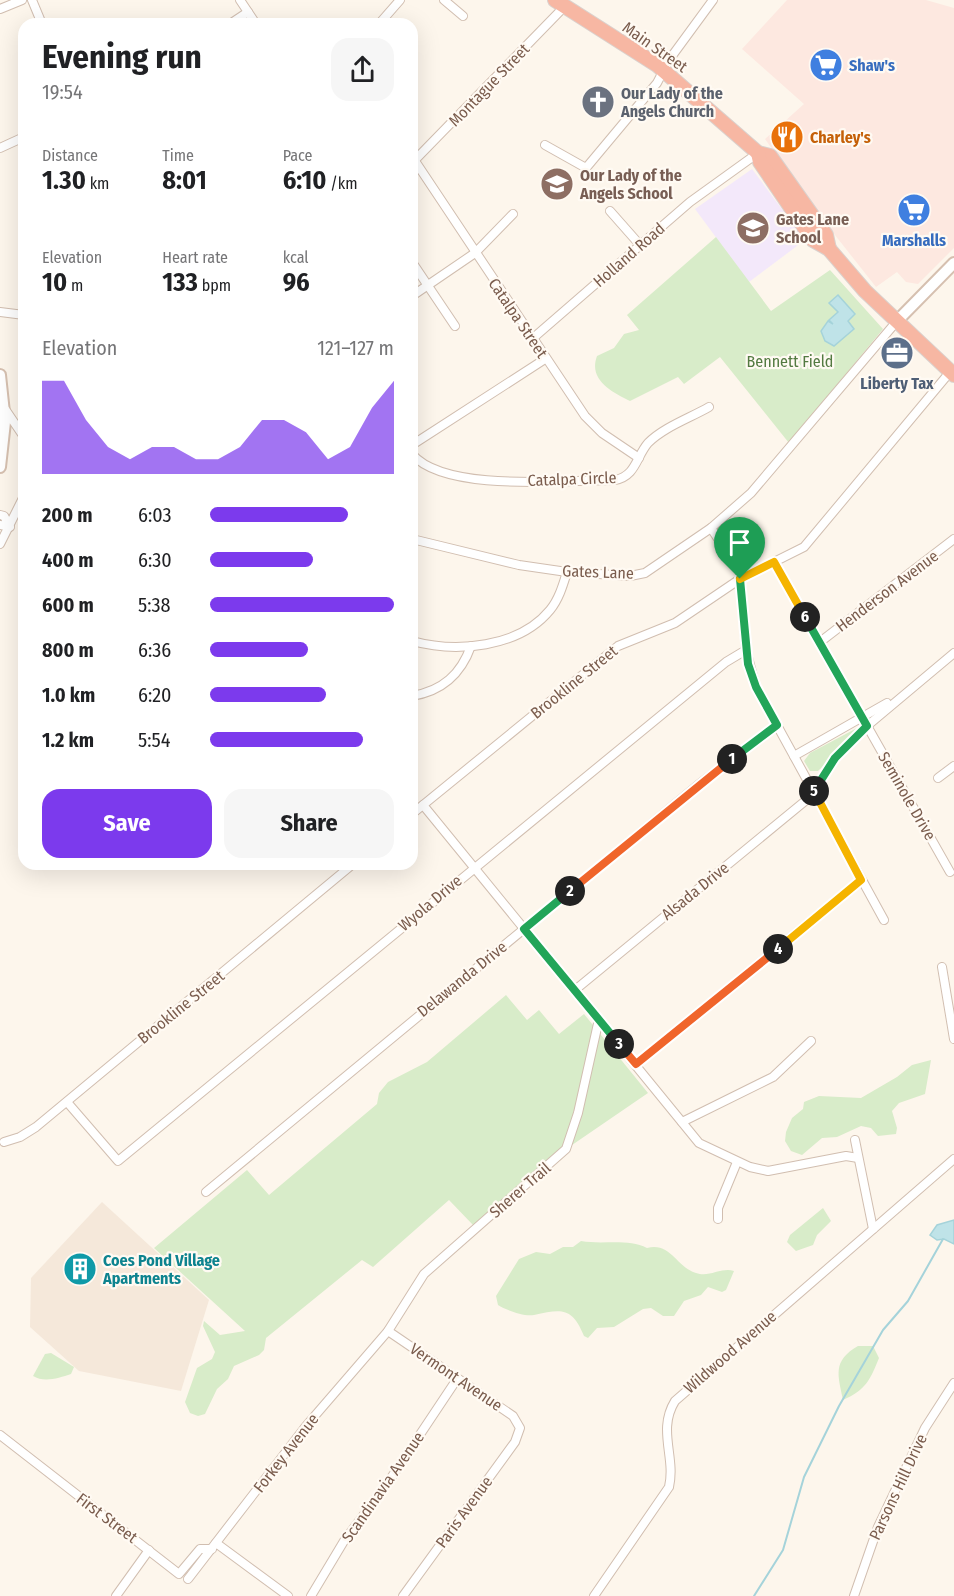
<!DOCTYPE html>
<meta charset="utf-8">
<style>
body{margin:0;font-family:"Fira Sans Condensed",sans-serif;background:#f6f6f6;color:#202124;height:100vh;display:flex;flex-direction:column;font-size:22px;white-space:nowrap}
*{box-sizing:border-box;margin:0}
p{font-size:20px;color:#757577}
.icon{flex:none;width:33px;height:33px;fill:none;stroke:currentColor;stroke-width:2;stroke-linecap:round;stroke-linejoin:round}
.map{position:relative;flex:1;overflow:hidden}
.panel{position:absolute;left:18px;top:18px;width:400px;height:852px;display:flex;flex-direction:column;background:#fff;border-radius:18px;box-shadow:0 6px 24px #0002}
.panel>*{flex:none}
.pin{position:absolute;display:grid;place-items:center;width:51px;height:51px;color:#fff;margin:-62px -26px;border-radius:50% 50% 50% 0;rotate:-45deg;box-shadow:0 0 6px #0007}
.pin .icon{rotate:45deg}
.km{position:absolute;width:30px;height:30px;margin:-15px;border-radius:50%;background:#222;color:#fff;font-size:16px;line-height:30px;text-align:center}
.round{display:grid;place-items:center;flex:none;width:63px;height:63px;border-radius:18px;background:#f6f6f6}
.overview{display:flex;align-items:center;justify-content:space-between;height:102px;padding:0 24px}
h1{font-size:33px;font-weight:700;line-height:45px}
.stats{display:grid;grid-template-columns:repeat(3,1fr);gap:9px;height:102px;padding:6px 24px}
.stats div{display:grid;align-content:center}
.stats b{font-size:26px;font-weight:700}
.stats small{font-size:16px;font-weight:400}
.stats p{font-size:16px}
.chart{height:168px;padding:12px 24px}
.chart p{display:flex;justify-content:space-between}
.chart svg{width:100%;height:108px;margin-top:6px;fill:#7c3aed;opacity:.7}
.primary-button{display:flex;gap:12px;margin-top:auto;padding:12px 24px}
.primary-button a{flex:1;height:69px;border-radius:18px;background:#7c3aed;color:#fff;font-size:24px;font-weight:700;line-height:69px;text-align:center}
.primary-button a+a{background:#f6f6f6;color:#202124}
ul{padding:0 24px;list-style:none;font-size:20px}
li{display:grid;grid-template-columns:96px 72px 1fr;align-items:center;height:45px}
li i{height:15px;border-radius:8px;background:#7c3aed}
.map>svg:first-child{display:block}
.residential{fill:#f5e8da}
.commercial{fill:#fde8e0}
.education{fill:#f3e8fa}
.green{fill:#d8ecc9}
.water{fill:#bfe3e8;stroke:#a5d3da;stroke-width:1.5}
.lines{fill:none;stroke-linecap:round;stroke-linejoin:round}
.stream{stroke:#a5d3da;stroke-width:2}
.street-casing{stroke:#d1beb0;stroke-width:10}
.secondary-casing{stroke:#d6c0b0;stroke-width:14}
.highway-casing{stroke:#dad1cd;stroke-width:16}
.street{stroke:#fff;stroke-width:8}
.secondary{stroke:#fff;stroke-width:10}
.highway{stroke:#f7b7a3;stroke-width:14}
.split-1-casing{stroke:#fff;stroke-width:12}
.split-2-casing{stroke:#fff;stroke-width:12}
.split-3-casing{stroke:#fff;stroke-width:12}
.split-4-casing{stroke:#fff;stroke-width:12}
.split-5-casing{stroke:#fff;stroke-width:12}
.split-6-casing{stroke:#fff;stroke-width:12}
.split-7-casing{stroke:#fff;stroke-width:12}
.split-1{stroke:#22a559;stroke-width:8}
.split-2{stroke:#f0652b;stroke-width:8}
.split-3{stroke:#22a559;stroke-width:8}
.split-4{stroke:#f0652b;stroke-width:8}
.split-5{stroke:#f5b400;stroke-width:8}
.split-6{stroke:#22a559;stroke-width:8}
.split-7{stroke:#f5b400;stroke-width:8}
.labels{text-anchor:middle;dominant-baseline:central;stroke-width:4.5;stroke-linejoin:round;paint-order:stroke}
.street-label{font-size:16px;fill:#7a5c4d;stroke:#fffaf3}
.shop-label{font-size:16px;font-weight:bold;fill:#366cbe;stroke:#fffaf3;text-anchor:start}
.worship-label{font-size:16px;font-weight:bold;fill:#5b616d;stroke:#fffaf3;text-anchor:start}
.food-label{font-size:16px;font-weight:bold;fill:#c56008;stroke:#fffaf3;text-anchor:start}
.education-label{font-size:16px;font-weight:bold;fill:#785e54;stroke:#fffaf3;text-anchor:start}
.park-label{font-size:16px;fill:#537a41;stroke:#fffaf3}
.service-label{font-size:16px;font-weight:bold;fill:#4e5e75;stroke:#fffaf3}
.culture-label{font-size:16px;font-weight:bold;fill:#0d838f;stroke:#fffaf3;text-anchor:start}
</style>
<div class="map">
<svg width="954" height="1596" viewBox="0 0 954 1596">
<rect width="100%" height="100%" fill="#fdf6ec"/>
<polygon class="residential" points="102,1202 209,1300 181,1391 79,1371 30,1327 31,1278"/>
<polygon class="commercial" points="787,0 926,0 954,8 954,248 918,284 906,282 897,272 876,287 816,211 765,139 804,104 742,49"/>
<polygon class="education" points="752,169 805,240 749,282 695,209"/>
<g class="green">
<path d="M 716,237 L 771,311 L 830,270 L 883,329 L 789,443 L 720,357 L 684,384 L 678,377 L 630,401 C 612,392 588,380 597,356 L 614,348 L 624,334 L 639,330 L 627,315 Z"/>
<polygon points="857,728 857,733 818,771 810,771 804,761 810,753"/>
<polygon points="506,995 527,1020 539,1010 559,1034 584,1014 648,1093 537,1169 473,1225 449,1200 373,1267 362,1260 266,1338 264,1350 259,1355 234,1366 228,1379 217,1389 205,1414 198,1416 190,1413 185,1402 197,1368 212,1359 215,1352 203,1326 204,1321 220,1335 245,1331 154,1248 247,1170 269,1195 377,1104 379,1093 388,1082 427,1062"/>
<polygon points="931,1060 925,1094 899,1103 892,1111 897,1128 896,1134 878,1136 871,1128 861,1126 837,1137 822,1138 802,1155 791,1151 785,1141 786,1132 792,1118 803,1109 804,1102 819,1096 861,1098 897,1077 912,1065"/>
<polygon points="823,1208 831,1221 817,1235 813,1245 796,1251 787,1242 790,1235"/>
<path d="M 581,1241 C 603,1245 628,1238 647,1248 C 671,1242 676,1267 696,1273 C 709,1278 721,1267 734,1271 L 726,1290 L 722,1292 L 708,1287 L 701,1295 L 684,1301 L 674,1316 L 663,1316 L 651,1308 L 643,1309 L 614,1327 L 597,1328 L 588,1338 L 584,1336 C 572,1307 562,1309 534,1315 C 524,1317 506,1310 498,1305 L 496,1296 L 519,1259 L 536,1252 L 550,1254 L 563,1247 L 573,1247 Z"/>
<path d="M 858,1346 L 873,1346 L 879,1358 C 870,1380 866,1390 843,1400 C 838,1375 832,1361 858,1346 Z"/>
<path d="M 51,1353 L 74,1367 L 71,1374 C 59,1378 44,1383 33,1376 L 45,1354 Z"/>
</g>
<g class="water">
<polygon points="838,295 855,314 848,321 854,329 834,346 825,341 821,331 828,321 833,324 829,320 838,312 829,303"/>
<polygon points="954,1220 954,1244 944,1239 937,1240 930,1235 937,1225"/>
</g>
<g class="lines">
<polyline class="stream" points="754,1596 783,1550 804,1477 839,1406 883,1330 908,1301 943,1239"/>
<defs>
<g id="street">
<polyline points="32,0 42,24"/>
<polyline points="240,0 256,24"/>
<polyline points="444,0 463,16"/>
<polyline points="0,9 22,0"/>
<polyline points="230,24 248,12"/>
<polyline points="379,24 400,0"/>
<polyline points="545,145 586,168 657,83 669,60 713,0"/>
<polyline points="0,148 24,137"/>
<polyline points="415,161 585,416 602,433 639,458"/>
<polyline points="412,163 565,6"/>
<polyline points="610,211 640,245"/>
<polyline points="412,262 455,326"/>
<polyline points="412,296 475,253 513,214"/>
<polyline points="0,312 24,315"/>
<polyline points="532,339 690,202 758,153"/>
<polyline points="5,409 24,437"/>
<polyline points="412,445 545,359"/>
<path d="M 412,454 C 445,493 567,480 615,480 C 636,476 636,457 648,443 C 664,427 690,418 709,407"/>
<polyline points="0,515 4,516 10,527 0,525"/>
<polyline points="711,528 740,572 746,650 756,687 884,920"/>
<polyline points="412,539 519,565 567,572 630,576 645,573 711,528 751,493 897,321"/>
<polyline points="0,544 24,496"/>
<polyline points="774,562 950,872"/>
<path d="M 412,641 C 456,653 519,648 550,610 C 559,599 563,585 567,572"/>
<polyline points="820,642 954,539"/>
<path d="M 412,696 C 443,691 461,674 471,646"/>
<polyline points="794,756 887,703"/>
<polyline points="938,778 954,766"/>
<polyline points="423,805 699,1143 750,1167 768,1171 846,1156 858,1158"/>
<polyline points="412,814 618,646 675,623 740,579 804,547 950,372"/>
<polyline points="942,967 954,1039"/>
<polyline points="575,990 810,797 835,758 867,726 954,653"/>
<polyline points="636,1064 861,880"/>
<polyline points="67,1102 118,1161 726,662 746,650"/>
<polyline points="682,1122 773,1077 811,1041"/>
<polyline points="855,1140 873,1229"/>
<polyline points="4,1142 20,1137 36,1127 353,864"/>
<polyline points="206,1192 698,785 777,725"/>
<polyline points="718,1219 718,1208 737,1162"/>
<polyline points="388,1331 513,1416 520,1428 515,1442 403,1596"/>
<polyline points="0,1435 179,1574 200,1549 212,1549"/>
<polyline points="216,1543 288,1596"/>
<polyline points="188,1579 306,1426 388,1331 424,1274 566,1149 578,1113 599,1019"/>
<polyline points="116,1596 149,1550"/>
<polyline points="311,1596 344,1541 387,1484 457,1379"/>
<path d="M 594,1596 L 669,1487 C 676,1457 657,1430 675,1401 L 954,1159"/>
<polyline points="854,1596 878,1527 925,1428 954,1383"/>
</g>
<g id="secondary">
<polyline points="897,321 954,263"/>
<polyline points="0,375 5,422 0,467"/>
</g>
<g id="highway">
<polyline points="555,0 657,65 758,153 770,156 826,235 829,249"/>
<polyline points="758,153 760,162 813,240 829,249 865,291 954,375"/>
</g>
</defs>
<use href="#street" class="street-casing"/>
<use href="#secondary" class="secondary-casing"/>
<use href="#highway" class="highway-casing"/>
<use href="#street" class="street"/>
<use href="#secondary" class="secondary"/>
<use href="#highway" class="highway"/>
</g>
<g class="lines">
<defs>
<polyline id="split-1" points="732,759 777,725 756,687 748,664 740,579"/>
<polyline id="split-2" points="570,891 732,759"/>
<polyline id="split-3" points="570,891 524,929 619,1044"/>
<polyline id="split-4" points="619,1044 636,1064 778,949"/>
<polyline id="split-5" points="778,949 861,880 814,791"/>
<polyline id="split-6" points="805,617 867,726 835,758 814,791"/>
<polyline id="split-7" points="740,579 774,562 805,617"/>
</defs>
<use href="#split-1" class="split-1-casing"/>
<use href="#split-2" class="split-2-casing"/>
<use href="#split-3" class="split-3-casing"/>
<use href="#split-4" class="split-4-casing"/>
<use href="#split-5" class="split-5-casing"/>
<use href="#split-6" class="split-6-casing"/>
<use href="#split-7" class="split-7-casing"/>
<use href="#split-1" class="split-1"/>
<use href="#split-2" class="split-2"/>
<use href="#split-3" class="split-3"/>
<use href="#split-4" class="split-4"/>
<use href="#split-5" class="split-5"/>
<use href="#split-6" class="split-6"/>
<use href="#split-7" class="split-7"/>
</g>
<defs>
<symbol id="supermarket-disc" viewBox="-11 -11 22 22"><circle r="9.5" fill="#3f7fe0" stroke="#fffaf3"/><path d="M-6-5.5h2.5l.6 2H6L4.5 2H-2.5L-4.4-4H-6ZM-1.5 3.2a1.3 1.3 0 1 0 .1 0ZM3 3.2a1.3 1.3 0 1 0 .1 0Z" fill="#fff"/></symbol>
<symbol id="church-disc" viewBox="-11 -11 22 22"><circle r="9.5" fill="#6b7280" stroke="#fffaf3"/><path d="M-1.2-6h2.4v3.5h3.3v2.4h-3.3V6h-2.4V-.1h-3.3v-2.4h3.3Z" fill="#fff"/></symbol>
<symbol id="restaurant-disc" viewBox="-11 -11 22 22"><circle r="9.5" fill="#e8710a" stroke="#fffaf3"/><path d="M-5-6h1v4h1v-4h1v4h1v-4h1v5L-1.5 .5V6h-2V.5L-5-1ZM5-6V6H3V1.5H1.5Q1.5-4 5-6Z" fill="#fff"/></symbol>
<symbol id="school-disc" viewBox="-11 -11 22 22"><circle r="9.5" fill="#8d6e63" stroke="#fffaf3"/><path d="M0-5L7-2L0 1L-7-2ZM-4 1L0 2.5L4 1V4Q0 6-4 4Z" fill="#fff"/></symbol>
<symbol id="office-disc" viewBox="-11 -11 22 22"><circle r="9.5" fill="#5c6f8a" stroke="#fffaf3"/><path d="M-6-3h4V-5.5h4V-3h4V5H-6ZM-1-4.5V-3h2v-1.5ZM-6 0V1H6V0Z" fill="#fff"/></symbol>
<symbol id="building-disc" viewBox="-11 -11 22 22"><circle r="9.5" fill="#0f9aa8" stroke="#fffaf3"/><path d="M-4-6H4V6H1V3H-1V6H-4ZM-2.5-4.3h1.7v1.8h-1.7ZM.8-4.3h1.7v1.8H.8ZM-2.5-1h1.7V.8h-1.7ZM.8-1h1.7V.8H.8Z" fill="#fff"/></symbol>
</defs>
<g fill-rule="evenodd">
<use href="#supermarket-disc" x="807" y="46" width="38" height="38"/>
<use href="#church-disc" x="579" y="83" width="38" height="38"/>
<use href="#restaurant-disc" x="768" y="118" width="38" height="38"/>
<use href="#school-disc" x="538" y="165" width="38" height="38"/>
<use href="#supermarket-disc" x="895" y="191" width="38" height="38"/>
<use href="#school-disc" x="734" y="209" width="38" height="38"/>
<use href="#office-disc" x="878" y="334" width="38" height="38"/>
<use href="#building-disc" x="61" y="1250" width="38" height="38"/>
</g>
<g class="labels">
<g class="street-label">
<text transform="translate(655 47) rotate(35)">Main Street</text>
<text transform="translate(489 85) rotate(-46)">Montague Street</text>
<text transform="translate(629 255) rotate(-41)">Holland Road</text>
<text transform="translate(518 318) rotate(56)">Catalpa Street</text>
<text transform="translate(572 479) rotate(-2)">Catalpa Circle</text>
<text transform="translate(598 572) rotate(2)">Gates Lane</text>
<text transform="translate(887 591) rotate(-37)">Henderson Avenue</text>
<text transform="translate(574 682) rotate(-39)">Brookline Street</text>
<text transform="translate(907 796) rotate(60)">Seminole Drive</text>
<text transform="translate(695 891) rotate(-39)">Alsada Drive</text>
<text transform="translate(430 903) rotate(-40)">Wyola Drive</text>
<text transform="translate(462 979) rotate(-39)">Delawanda Drive</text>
<text transform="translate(181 1007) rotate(-39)">Brookline Street</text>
<text transform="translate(520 1190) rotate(-41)">Sherer Trail</text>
<text transform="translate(730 1352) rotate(-41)">Wildwood Avenue</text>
<text transform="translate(456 1377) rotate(34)">Vermont Avenue</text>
<text transform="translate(286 1453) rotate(-52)">Forkey Avenue</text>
<text transform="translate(383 1487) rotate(-55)">Scandinavia Avenue</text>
<text transform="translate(898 1487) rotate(-65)">Parsons Hill Drive</text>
<text transform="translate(464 1512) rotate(-54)">Paris Avenue</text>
<text transform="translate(107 1518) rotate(37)">First Street</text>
</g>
<g class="shop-label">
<text x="849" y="65">Shaw's</text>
<text x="914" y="240" text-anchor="middle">Marshalls</text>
</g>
<g class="worship-label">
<text x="621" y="93">Our Lady of the<tspan x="621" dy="18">Angels Church</tspan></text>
</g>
<g class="food-label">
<text x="810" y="137">Charley's</text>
</g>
<g class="education-label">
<text x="580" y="175">Our Lady of the<tspan x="580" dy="18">Angels School</tspan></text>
<text x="776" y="219">Gates Lane<tspan x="776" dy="18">School</tspan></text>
</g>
<g class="park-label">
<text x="790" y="361">Bennett Field</text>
</g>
<g class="service-label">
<text x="897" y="383">Liberty Tax</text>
</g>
<g class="culture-label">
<text x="103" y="1260">Coes Pond Village<tspan x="103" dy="18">Apartments</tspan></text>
</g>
</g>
</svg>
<div class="pin" style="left:740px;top:579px;background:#1e9e55"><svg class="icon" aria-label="arrive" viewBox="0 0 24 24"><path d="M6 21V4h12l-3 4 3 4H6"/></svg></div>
<b class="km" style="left:732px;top:759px">1</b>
<b class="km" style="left:570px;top:891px">2</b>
<b class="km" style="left:619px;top:1044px">3</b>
<b class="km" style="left:778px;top:949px">4</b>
<b class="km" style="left:814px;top:791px">5</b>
<b class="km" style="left:805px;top:617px">6</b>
<section class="panel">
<div class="overview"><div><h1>Evening run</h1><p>19:54</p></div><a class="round"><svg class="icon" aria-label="share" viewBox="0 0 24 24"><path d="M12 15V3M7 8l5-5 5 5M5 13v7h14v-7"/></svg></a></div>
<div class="stats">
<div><p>Distance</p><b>1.30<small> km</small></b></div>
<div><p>Time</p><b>8:01</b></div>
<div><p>Pace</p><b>6:10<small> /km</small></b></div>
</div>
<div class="stats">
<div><p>Elevation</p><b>10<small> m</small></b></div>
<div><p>Heart rate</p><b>133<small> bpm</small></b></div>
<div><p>kcal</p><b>96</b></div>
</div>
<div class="chart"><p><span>Elevation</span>121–127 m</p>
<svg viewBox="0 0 160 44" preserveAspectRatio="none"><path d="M0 44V6L10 6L20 22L30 33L40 38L50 33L60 33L70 38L80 38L90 33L100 22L110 22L120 27L130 38L140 33L150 17L160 6V44z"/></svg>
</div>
<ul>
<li><b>200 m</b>6:03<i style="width:75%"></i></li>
<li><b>400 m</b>6:30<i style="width:56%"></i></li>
<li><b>600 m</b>5:38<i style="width:100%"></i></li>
<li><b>800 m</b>6:36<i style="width:53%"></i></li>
<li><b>1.0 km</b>6:20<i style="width:63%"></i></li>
<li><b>1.2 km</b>5:54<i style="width:83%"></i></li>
</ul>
<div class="primary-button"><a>Save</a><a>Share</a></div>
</section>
</div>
